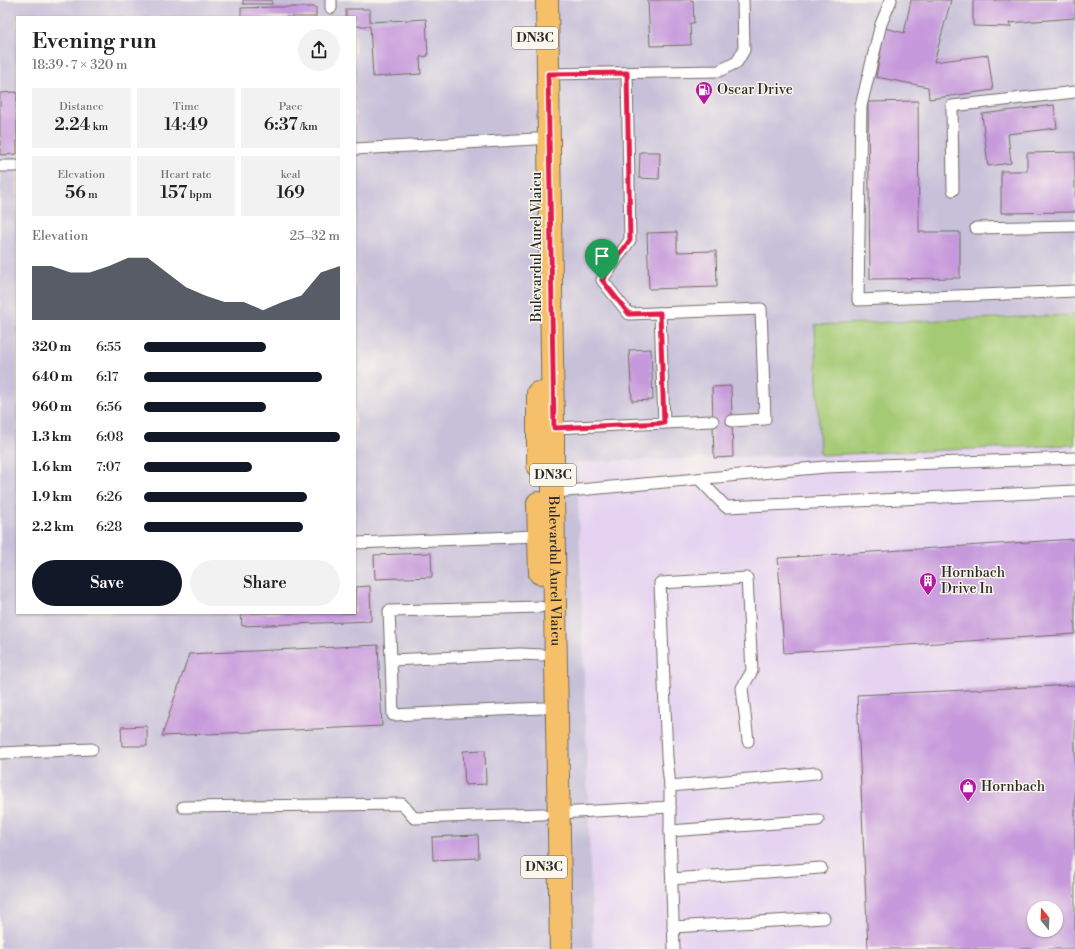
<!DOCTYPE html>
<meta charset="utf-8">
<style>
body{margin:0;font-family:"Libre Bodoni",serif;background:#f2f2f2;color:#222;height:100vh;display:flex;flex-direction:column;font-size:15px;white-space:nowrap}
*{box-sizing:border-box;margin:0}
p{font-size:13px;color:#767676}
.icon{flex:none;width:22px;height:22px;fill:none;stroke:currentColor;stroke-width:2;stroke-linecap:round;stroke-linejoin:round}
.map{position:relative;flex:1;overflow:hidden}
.details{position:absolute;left:16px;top:16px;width:340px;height:598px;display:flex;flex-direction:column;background:#fff;border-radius:0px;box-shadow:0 1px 3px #0004}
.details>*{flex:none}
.needle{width:26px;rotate:341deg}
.tools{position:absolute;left:1027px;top:901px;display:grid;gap:8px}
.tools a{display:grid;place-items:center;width:36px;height:36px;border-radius:50%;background:#fff;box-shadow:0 1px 3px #0004;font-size:20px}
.pin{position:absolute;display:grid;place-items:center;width:34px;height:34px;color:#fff;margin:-41px -17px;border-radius:50% 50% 50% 0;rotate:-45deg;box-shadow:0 0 4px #0007}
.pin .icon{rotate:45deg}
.round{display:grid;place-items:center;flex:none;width:42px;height:42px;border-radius:21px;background:#f2f2f2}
.headline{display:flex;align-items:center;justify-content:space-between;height:68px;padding:0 16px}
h1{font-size:22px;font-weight:600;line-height:30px}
.metrics{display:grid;grid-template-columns:repeat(3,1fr);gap:6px;height:68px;padding:4px 16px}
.metrics div{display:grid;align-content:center;border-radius:0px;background:#f2f2f2;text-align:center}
.metrics b{font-size:17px;font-weight:600}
.metrics small{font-size:11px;font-weight:400}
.metrics p{font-size:11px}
.chart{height:112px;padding:8px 16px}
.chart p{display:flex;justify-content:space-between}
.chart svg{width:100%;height:72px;margin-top:4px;fill:#111827;opacity:.7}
.button{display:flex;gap:8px;margin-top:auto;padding:8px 16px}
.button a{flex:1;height:46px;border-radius:24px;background:#111827;color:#fff;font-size:16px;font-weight:600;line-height:46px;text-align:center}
.button a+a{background:#f2f2f2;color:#222}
ul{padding:0 16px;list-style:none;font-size:13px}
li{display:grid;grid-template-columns:64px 48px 1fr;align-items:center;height:30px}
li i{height:10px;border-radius:5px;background:#111827}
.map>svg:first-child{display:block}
.built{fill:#e5d3f1;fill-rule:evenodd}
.industrial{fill:#c7c0d9;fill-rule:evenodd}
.green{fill:#a5ca74;stroke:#687a50}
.building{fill:#c699dc;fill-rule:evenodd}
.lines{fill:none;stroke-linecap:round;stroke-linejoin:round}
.lane-casing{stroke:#716d64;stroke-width:13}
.primary-casing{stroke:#716d64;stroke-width:24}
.lane{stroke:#fff;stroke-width:11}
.primary{stroke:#f6c06b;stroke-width:22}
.route-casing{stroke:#fff;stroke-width:8}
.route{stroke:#e11d48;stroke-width:5}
.labels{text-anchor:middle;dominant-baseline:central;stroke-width:3;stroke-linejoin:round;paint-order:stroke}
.shield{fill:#fbf7ec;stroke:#696865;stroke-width:1}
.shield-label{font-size:13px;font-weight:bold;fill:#2b2b2b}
.poi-label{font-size:14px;fill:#2b2b2b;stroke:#fbf7ec;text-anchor:start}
.street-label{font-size:14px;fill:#2b2b2b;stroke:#fbf7ec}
</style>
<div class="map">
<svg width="1075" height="949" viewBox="0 0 1075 949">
<rect width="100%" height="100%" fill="#fbf7ec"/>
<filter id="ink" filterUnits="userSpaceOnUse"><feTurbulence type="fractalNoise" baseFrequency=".025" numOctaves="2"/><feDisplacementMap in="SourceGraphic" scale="8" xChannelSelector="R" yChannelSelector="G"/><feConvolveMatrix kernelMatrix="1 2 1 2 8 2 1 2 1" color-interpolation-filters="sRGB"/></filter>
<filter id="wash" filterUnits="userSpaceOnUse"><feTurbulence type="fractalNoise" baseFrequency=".012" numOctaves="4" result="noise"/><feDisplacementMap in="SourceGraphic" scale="16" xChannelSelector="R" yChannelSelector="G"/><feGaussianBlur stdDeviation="0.9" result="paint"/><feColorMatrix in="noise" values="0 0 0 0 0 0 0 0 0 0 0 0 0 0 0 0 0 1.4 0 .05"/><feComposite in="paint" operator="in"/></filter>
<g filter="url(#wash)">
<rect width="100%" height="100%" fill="#f2e8cf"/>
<path class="built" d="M 1075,315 L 1075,949 L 593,949 L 577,462 L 714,458 L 815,325 L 846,323 ZM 1034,908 L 1056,908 L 1056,930 L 1034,930 Z"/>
<path class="industrial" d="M 0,0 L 1075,0 L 1075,315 L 846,323 L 815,325 L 820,455 L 577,462 L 593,949 L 0,949 ZM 17,17 L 355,17 L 355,613 L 17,613 Z"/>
<polygon class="green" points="1075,315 1075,445 820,455 815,325"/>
<g id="blocks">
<g class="building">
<rect x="243" y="0" width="29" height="4"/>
<polygon points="648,0 693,0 694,23 690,23 691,45 650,46"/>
<polygon points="911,0 951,0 934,62 988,55 993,90 929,99 928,87 876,77 885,28 904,33"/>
<polygon points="973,0 1075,0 1075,18 1009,23 1011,27 973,26"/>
<polygon points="275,7 316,7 316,17 241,17 241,8"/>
<polygon points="346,9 370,9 370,22 426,19 428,56 420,57 421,74 373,77 370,26 355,26 355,17 346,17"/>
<polygon points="17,92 17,154 0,155 0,93"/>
<polygon points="918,101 919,232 960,232 960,278 870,279 868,102"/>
<polygon points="1054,105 1057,128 1008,134 1011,163 988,166 982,114"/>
<polygon points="640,152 660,152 659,179 639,178"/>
<polygon points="1075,152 1075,212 1001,213 1001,171 1027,171 1027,153"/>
<polygon points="677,232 677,252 716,251 717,287 649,289 647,233"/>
<polygon points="651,349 653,400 632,401 629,350"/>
<polygon points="731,386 733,457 714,458 712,387"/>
<polygon points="1075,539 1075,634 784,653 778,558"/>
<polygon points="431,553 432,577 375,579 374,555"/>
<polygon points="370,586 371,621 242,626 241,613 355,613 355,587"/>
<polygon points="378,645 382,726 162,736 189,654"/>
<path d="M 1075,685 L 1075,949 L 868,949 L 857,695 ZM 1034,908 L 1056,908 L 1056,930 L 1034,930 Z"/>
<polygon points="147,726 147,746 122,746 121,727"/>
<polygon points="485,750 486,784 465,785 463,751"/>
<polygon points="478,835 479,858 433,860 432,837"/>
</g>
</g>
</g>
<g filter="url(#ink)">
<use href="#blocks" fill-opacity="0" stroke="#716d64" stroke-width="1"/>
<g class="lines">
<defs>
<g id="lane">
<polyline points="331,0 331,8"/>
<polyline points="891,0 881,24 861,106 858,300 1075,291"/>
<polyline points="627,73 630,240 602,280 629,314 761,309 765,419 732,421"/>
<polyline points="548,74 719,71 737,62 744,50 743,0"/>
<polyline points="355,149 536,139"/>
<polyline points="0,166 17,166"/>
<polyline points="953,190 952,106 1075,92"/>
<polyline points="976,228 1075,226"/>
<polyline points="664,423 713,421"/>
<polyline points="553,428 664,423 660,313"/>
<polyline points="699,479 726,507 1075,491"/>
<polyline points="553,492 579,490 825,467 1075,458"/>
<polyline points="355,543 539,536"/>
<polyline points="542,655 520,654 391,660 393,715 543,708"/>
<polyline points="391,660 389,611 540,607"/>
<polyline points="0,753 92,749"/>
<polyline points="670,786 816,773"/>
<polyline points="183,807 402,804 414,818 543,814"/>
<polyline points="558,813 670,807"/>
<polyline points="670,831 818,820"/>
<polyline points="672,879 821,868"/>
<polyline points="673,927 824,918"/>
<polyline points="674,949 670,831 670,786 667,757 660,583 747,578 752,671 742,688 748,741"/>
</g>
<g id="primary">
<path id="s1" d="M 547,0 L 553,428 L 553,494 L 561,949"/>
<polyline points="538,393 538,467"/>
<polyline points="538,503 540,573"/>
</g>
</defs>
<use href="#lane" class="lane-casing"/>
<use href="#primary" class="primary-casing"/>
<use href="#lane" class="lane"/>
<use href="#primary" class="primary"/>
</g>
</g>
<g class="lines" filter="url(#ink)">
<defs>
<polygon id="route" points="627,73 630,240 602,280 629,314 660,313 664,423 554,428 548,74"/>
</defs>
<use href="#route" class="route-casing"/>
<use href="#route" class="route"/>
</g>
<defs>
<symbol id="fuel-pin" viewBox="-11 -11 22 30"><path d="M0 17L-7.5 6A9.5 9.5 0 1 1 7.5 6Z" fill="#b5179e" stroke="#fbf7ec"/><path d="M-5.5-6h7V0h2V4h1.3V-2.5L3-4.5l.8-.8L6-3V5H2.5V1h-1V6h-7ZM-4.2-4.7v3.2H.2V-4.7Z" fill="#fff"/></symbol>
<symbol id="building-pin" viewBox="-11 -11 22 30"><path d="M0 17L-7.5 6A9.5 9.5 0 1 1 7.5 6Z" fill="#b5179e" stroke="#fbf7ec"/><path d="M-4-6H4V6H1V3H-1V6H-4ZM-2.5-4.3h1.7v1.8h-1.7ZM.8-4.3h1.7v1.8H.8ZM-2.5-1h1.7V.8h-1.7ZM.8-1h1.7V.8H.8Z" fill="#fff"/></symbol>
<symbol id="shop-pin" viewBox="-11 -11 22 30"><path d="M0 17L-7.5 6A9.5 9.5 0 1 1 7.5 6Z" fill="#b5179e" stroke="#fbf7ec"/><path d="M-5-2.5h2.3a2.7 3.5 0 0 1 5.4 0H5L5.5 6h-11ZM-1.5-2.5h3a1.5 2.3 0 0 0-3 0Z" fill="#fff"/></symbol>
</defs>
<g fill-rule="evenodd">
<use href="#fuel-pin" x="694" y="80" width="20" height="27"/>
<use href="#building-pin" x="918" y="571" width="20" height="27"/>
<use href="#shop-pin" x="958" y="777" width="20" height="27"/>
</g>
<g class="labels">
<g class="shield">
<rect x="512" y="27" width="46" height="22" rx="3"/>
<rect x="530" y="464" width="46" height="22" rx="3"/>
<rect x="521" y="856" width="46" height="22" rx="3"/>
</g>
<g class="shield-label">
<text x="535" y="38">DN3C</text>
<text x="553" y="475">DN3C</text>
<text x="544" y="867">DN3C</text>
</g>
<g class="poi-label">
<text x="717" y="90">Oscar Drive</text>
<text x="941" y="573">Hornbach<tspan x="941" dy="16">Drive In</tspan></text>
<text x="981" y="787">Hornbach</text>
</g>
<g class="street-label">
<text transform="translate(537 247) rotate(-90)">Bulevardul Aurel Vlaicu</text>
<text stroke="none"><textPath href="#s1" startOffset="571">Bulevardul Aurel Vlaicu</textPath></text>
</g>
</g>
</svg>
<div class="tools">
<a><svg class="needle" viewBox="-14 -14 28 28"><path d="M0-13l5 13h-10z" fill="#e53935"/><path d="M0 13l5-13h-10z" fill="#767676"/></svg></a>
</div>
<div class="pin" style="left:602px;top:280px;background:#1e9e55"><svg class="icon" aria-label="arrive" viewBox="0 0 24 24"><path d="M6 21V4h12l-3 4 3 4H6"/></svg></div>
<section class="details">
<div class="headline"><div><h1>Evening run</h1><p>18:39 · 7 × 320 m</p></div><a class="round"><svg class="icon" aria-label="share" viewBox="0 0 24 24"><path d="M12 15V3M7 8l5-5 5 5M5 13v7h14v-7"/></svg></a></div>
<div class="metrics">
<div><p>Distance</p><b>2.24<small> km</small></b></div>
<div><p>Time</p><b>14:49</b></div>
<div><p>Pace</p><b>6:37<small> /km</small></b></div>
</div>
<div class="metrics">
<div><p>Elevation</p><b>56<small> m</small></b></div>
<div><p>Heart rate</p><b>157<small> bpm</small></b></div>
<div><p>kcal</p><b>169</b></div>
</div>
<div class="chart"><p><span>Elevation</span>25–32 m</p>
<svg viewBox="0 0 160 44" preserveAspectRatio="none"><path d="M0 44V11L10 11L20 15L30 15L40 11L50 6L60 6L70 15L80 24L90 29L100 33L110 33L120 38L130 33L140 29L150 15L160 11V44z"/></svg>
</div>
<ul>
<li><b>320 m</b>6:55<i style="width:62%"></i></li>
<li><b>640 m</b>6:17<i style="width:91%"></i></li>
<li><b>960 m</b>6:56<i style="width:62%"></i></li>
<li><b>1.3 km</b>6:08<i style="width:100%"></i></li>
<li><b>1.6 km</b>7:07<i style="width:55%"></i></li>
<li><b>1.9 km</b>6:26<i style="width:83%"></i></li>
<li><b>2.2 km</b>6:28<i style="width:81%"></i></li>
</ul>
<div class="button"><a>Save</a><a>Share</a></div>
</section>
</div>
